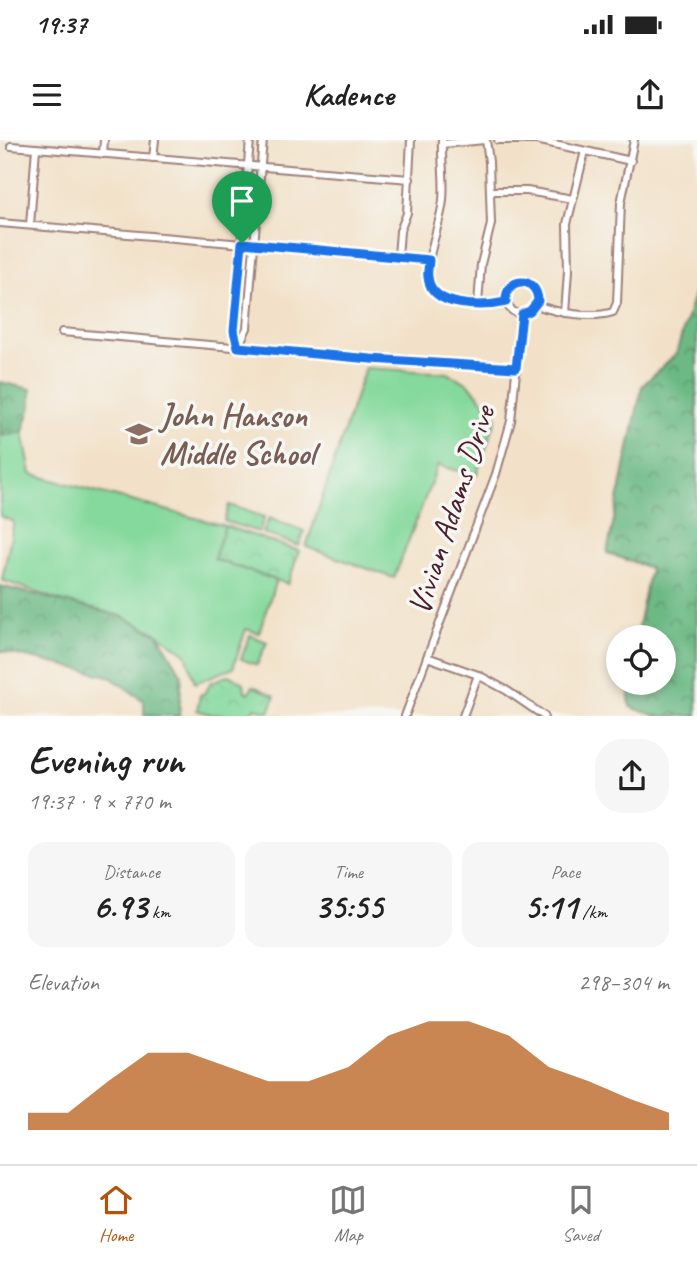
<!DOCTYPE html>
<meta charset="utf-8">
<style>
body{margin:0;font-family:Caveat,sans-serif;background:#f6f6f6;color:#222;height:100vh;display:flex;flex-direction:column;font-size:26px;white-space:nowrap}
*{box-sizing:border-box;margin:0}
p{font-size:23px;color:#767676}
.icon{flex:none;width:38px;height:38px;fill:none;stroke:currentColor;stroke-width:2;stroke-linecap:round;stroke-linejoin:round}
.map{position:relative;height:576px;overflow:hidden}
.details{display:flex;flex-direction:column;background:#fff;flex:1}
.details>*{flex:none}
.fabs{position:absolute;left:606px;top:485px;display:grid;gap:14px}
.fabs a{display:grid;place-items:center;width:70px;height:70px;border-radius:50%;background:#fff;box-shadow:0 4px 10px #0003;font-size:35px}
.pin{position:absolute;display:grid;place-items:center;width:60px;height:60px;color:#fff;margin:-72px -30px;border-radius:50% 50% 50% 0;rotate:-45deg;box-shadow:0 0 7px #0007}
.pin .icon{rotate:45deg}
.round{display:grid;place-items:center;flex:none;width:74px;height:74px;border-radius:28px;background:#f6f6f6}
.overview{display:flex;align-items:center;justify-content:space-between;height:119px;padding:0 28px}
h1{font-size:38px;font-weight:600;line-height:52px}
.figures{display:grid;grid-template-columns:repeat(3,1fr);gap:10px;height:119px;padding:7px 28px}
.figures div{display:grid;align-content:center;border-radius:18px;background:#f6f6f6;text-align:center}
.figures b{font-size:35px;font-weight:600}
.figures small{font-size:19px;font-weight:400}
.figures p{font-size:19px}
.chart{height:196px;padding:14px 28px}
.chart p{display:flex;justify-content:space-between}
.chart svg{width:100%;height:126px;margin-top:7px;fill:#b45309;opacity:.7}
.status{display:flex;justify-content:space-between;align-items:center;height:49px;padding:0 35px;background:#fff;direction:ltr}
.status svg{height:19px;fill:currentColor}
header{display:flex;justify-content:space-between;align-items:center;height:91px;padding:0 28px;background:#fff;font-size:32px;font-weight:600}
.dock{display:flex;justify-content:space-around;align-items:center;height:98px;border-top:2px solid #e0e0e0;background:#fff;font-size:19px;color:#767676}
.dock a{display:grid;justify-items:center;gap:4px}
.dock .selected{color:#b45309}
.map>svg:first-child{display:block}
.grass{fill:#85d99c;stroke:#687c64;stroke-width:2}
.forest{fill:url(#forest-crowns);stroke:#5b6c58;stroke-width:2}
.park{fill:url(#park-crowns);stroke:#687c64;stroke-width:2}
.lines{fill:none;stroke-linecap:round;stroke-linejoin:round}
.minor-casing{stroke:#9e807a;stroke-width:10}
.minor{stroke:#fff;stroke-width:6}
.route-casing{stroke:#fff;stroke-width:14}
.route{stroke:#1a73e8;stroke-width:9}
.labels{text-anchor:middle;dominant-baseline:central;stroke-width:7;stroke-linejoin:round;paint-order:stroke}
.education-label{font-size:33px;font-weight:bold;fill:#785e54;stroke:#f6f6f2;text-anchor:start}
.street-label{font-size:33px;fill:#4a1f2b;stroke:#f6f6f2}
</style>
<div class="status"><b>19:37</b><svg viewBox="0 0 49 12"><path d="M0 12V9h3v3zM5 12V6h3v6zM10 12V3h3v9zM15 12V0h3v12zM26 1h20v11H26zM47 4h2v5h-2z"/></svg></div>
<header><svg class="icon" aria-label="menu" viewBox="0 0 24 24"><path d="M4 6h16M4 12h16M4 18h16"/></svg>Kadence<svg class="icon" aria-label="share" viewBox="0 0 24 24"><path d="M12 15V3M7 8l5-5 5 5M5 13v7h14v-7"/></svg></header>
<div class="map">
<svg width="697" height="576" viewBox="0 0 697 576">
<defs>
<pattern id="forest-crowns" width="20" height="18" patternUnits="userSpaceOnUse" patternTransform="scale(1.75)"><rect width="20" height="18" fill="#6cb984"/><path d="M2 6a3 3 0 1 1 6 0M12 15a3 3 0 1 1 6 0" fill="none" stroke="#5b966c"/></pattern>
<pattern id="park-crowns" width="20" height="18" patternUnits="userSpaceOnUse" patternTransform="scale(1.75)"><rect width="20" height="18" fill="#85d99c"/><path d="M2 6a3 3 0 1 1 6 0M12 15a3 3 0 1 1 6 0" fill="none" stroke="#74ba87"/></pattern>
</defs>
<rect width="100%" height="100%" fill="#f6f6f2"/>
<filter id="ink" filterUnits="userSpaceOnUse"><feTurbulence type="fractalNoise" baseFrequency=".0143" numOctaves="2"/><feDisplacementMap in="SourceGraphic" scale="14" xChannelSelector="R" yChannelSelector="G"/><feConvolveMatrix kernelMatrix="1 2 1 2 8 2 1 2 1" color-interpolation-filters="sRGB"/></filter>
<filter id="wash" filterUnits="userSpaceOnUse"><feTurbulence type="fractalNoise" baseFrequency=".00686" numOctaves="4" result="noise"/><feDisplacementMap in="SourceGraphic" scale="28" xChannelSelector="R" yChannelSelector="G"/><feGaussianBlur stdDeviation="1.57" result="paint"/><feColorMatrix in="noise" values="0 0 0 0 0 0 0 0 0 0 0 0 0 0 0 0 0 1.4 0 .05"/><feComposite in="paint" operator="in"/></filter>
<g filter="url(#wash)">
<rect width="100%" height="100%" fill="#f2e1c8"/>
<g class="grass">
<polygon points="365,228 448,233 469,244 497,277 476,336 438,325 394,438 306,407"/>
<polygon points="23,292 31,334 225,386 214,419 276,440 259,493 246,489 233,528 195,543 186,514 158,494 121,476 67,463 2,440 14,382 0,376 0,296"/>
<polygon points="229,365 264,377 259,392 224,381"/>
<polygon points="269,378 304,391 299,406 263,393"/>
<polygon points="250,495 267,502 257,525 241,519"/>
</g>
<g class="forest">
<polygon points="697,145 697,576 656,576 630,567 628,543 663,542 663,497 636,497 650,428 607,413 642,246 676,214"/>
<polygon points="0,242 31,249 31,266 23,292 0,296"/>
<polygon points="0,446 121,476 158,494 182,535 179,576 144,576 144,561 109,536 0,511"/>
</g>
<g class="park">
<polygon points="225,386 299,411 288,444 214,419"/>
<polygon points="229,535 244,543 245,551 249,553 253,546 275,556 269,572 255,568 246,576 216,576 197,570 200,555 206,552 210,543"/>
</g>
</g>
<g filter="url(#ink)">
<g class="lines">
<defs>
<g id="minor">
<polyline points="250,0 234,191 238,207 247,188 263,0"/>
<path d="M 442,0 C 441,20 445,40 443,60 C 440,96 402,159 463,163 C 478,164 492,165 506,162"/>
<polyline points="498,0 536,0 631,21"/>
<polyline points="442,4 485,0"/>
<polyline points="11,6 410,39"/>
<polyline points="103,14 104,0"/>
<polyline points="153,18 155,0"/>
<polyline points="490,51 527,51 573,59"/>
<polyline points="0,83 429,120"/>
<polyline points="30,85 36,8"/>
<polyline points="398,117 400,91 407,73 411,0"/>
<circle cx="522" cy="158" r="16"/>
<polyline points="478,164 481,124 491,84 489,22 486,0"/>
<path d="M 536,165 C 558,173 591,179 613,172 L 617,163 L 621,63 L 634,0"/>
<polyline points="565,173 568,131 567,84 585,11"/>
<polyline points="62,192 371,219 516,228"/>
<polyline points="427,517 478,535 506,550 544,576"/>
<polyline points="405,576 496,334 511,281 522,174"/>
<polyline points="463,576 478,535"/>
</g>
</defs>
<use href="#minor" class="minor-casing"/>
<use href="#minor" class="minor"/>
</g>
</g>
<g class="lines" filter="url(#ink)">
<defs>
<path id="route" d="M 242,103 L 429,120 C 429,125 427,132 428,137 C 431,169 484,167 506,162 C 505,136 537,135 538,161 L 530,171 L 522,174 L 516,228 L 371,219 L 238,207 L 234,191 Z"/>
</defs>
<use href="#route" class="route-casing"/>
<use href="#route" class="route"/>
</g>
<defs>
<symbol id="school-bare" viewBox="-9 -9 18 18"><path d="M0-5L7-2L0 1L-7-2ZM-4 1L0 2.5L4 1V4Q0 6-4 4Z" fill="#8d6e63" stroke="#f6f6f2" stroke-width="2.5" paint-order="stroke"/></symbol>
</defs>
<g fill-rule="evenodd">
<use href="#school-bare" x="120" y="275" width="38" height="38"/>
</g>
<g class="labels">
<g class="education-label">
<text x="160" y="275">John Hanson<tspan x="160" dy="38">Middle School</tspan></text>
</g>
<g class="street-label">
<text transform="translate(451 370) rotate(-72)">Vivian Adams Drive</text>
</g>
</g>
</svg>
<div class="fabs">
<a><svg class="icon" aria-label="locate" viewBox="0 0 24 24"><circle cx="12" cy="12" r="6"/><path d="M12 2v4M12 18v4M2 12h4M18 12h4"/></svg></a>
</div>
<div class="pin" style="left:242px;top:103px;background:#1e9e55"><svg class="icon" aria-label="arrive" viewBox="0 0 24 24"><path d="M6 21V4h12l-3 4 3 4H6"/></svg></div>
</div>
<section class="details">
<div class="overview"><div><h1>Evening run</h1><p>19:37 · 9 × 770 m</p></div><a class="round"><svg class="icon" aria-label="share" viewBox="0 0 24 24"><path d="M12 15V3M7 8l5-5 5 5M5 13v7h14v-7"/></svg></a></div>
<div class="figures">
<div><p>Distance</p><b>6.93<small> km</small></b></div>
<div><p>Time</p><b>35:55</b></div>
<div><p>Pace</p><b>5:11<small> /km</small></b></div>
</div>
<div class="chart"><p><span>Elevation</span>298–304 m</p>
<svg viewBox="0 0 160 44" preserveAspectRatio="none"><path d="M0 44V38L10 38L20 27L30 17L40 17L50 22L60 27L70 27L80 22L90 11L100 6L110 6L120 11L130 22L140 27L150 33L160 38V44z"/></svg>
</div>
</section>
<nav class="dock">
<a class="selected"><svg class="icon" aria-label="home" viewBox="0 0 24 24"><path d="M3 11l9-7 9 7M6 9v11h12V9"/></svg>Home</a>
<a><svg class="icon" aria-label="map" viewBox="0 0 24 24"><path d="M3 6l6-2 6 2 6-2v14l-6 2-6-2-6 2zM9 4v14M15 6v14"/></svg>Map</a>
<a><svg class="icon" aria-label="saved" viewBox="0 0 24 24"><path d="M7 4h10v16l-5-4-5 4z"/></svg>Saved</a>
</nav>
